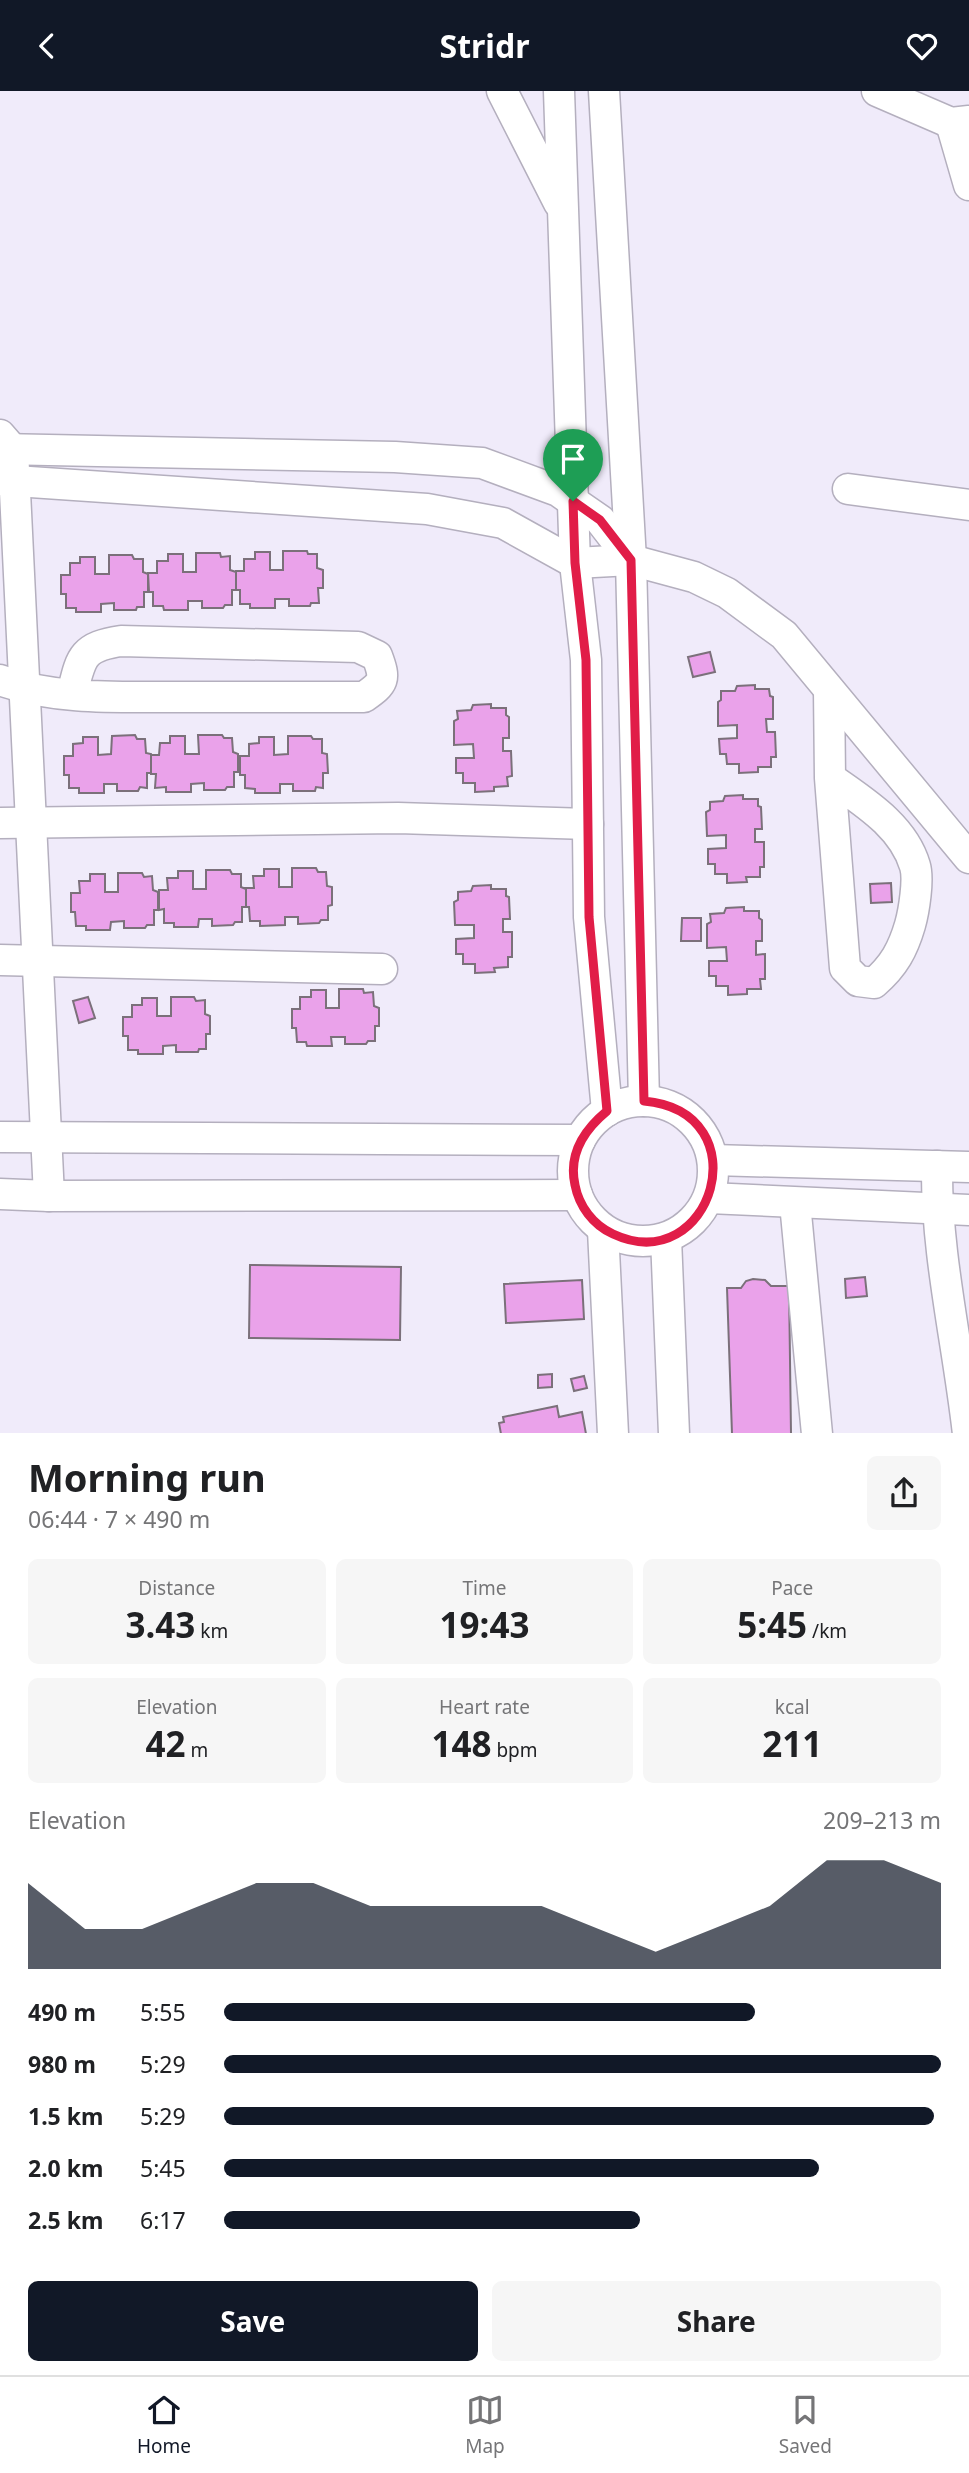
<!DOCTYPE html>
<meta charset="utf-8">
<style>
body{margin:0;font-family:"Noto Sans",sans-serif;background:#f6f6f6;color:#202124;height:100vh;display:flex;flex-direction:column;font-size:26px;white-space:nowrap}
*{box-sizing:border-box;margin:0}
p{font-size:23px;color:#757577}
.icon{flex:none;width:38px;height:38px;fill:none;stroke:currentColor;stroke-width:2;stroke-linecap:round;stroke-linejoin:round}
.map{position:relative;height:1342px;overflow:hidden}
.side{display:flex;flex-direction:column;background:#fff;flex:1}
.side>*{flex:none}
.pin{position:absolute;display:grid;place-items:center;width:60px;height:60px;color:#fff;margin:-72px -30px;border-radius:50% 50% 50% 0;rotate:-45deg;box-shadow:0 0 7px #0007}
.pin .icon{rotate:45deg}
.round{display:grid;place-items:center;flex:none;width:74px;height:74px;border-radius:10px;background:#f6f6f6}
.head{display:flex;align-items:center;justify-content:space-between;height:119px;padding:0 28px}
h1{font-size:38px;font-weight:700;line-height:52px}
.metrics{display:grid;grid-template-columns:repeat(3,1fr);gap:10px;height:119px;padding:7px 28px}
.metrics div{display:grid;align-content:center;border-radius:10px;background:#f6f6f6;text-align:center}
.metrics b{font-size:35px;font-weight:700}
.metrics small{font-size:19px;font-weight:400}
.metrics p{font-size:19px}
.chart{height:196px;padding:14px 28px}
.chart p{display:flex;justify-content:space-between}
.chart svg{width:100%;height:126px;margin-top:7px;fill:#111827;opacity:.7}
.cta{display:flex;gap:14px;margin-top:auto;padding:14px 28px}
.cta a{flex:1;height:80px;border-radius:10px;background:#111827;color:#fff;font-size:28px;font-weight:700;line-height:80px;text-align:center}
.cta a+a{background:#f6f6f6;color:#202124}
ul{padding:0 28px;list-style:none;font-size:23px}
li{display:grid;grid-template-columns:112px 84px 1fr;align-items:center;height:52px}
li i{height:18px;border-radius:9px;background:#111827}
header{display:flex;justify-content:space-between;align-items:center;height:91px;padding:0 28px;background:#111827;color:#fff;font-size:32px;font-weight:700}
.tabs{display:flex;justify-content:space-around;align-items:center;height:98px;border-top:2px solid #e0e0e0;background:#fff;font-size:19px;color:#757577}
.tabs a{display:grid;justify-items:center;gap:4px}
.tabs .current{color:#111827}
.map>svg:first-child{display:block}
.building{fill:#eaa2ea;stroke:#7b707a;stroke-width:2}
.lines{fill:none;stroke-linecap:round;stroke-linejoin:round}
.minor-casing{stroke:#b4afbe;stroke-width:33}
.minor{stroke:#fff;stroke-width:30}
.route-casing{stroke:#fff;stroke-width:14}
.route{stroke:#e11d48;stroke-width:9}
</style>
<header><svg class="icon" aria-label="back" viewBox="0 0 24 24"><path d="M15 5l-7 7 7 7"/></svg>Stridr<svg class="icon" aria-label="heart" viewBox="0 0 24 24"><path d="M12 20l-8-8c-3-5 5-10 8-4 3-6 11-1 8 4z"/></svg></header>
<div class="map">
<svg width="969" height="1343" viewBox="0 0 969 1343">
<rect width="100%" height="100%" fill="#f0ebfa"/>
<g class="building">
<polygon points="283,460 307,460 308,463 317,463 317,477 323,479 323,497 318,497 319,512 311,512 310,515 289,515 289,508 275,508 275,517 250,517 250,513 240,513 240,499 235,499 236,480 244,480 244,468 255,468 255,461 270,461 270,479 283,479"/>
<polygon points="196,462 220,462 221,466 230,465 230,479 236,481 236,499 232,499 232,514 225,514 223,517 202,517 202,510 188,510 188,519 164,519 163,515 153,515 153,501 149,501 148,482 157,482 157,470 168,470 168,463 183,463 183,481 196,481"/>
<polygon points="109,464 132,464 134,468 143,468 143,481 148,483 148,501 144,501 144,516 137,516 136,519 114,519 114,512 101,513 101,521 76,521 76,517 66,517 66,503 61,503 61,484 70,484 70,472 80,472 80,466 95,466 95,483 109,483"/>
<polygon points="710,561 715,581 693,586 688,566"/>
<polygon points="755,594 755,598 769,598 770,605 773,606 773,628 766,628 767,641 775,641 776,666 771,666 771,676 758,676 758,681 739,682 739,673 727,673 726,663 720,663 719,648 737,647 737,634 718,635 718,611 721,609 721,600 735,600 737,595"/>
<polygon points="491,613 491,617 506,617 506,624 509,626 509,647 503,647 503,660 511,660 512,685 507,686 508,695 494,696 494,700 475,701 475,692 463,692 463,682 456,682 456,667 474,667 473,653 454,654 454,630 458,628 457,620 471,619 473,614"/>
<polygon points="135,644 137,648 145,648 146,662 151,663 151,682 147,682 147,697 140,696 138,700 117,700 117,693 104,693 104,702 79,702 79,697 69,697 69,684 64,684 64,665 73,665 73,653 83,652 83,646 98,646 98,664 111,663 112,645"/>
<polygon points="198,644 222,644 224,647 232,647 233,661 238,663 238,681 234,681 234,696 227,696 225,699 204,699 204,692 191,693 191,701 166,701 166,696 155,697 156,683 151,683 151,664 159,664 160,652 170,652 170,645 185,645 185,663 199,663"/>
<polygon points="288,645 311,645 313,648 322,648 322,662 327,663 328,682 323,682 323,697 316,696 315,700 293,700 293,693 280,693 280,702 255,702 255,698 245,697 245,684 240,684 240,665 249,665 249,653 259,652 259,646 274,646 274,664 288,663"/>
<polygon points="743,704 743,708 758,708 758,715 761,716 762,738 755,738 755,751 764,751 764,776 760,776 760,786 746,786 747,791 727,792 727,783 715,783 715,773 708,773 708,758 726,757 726,744 707,745 706,721 710,719 710,711 723,710 725,705"/>
<polygon points="292,777 316,777 318,781 326,781 327,795 332,796 332,814 328,815 328,829 321,829 319,832 298,833 298,826 285,826 285,834 260,835 260,830 250,830 249,816 245,816 245,797 254,797 253,785 264,785 264,778 279,778 279,796 292,796"/>
<polygon points="206,779 230,779 232,783 241,783 241,796 246,798 246,816 242,816 242,831 235,831 233,834 212,835 212,828 199,828 198,836 174,836 174,832 164,832 164,818 159,819 159,799 168,799 167,787 178,787 178,780 193,780 193,798 206,798"/>
<polygon points="118,782 142,782 144,786 152,785 153,799 158,801 158,819 154,819 154,834 147,834 145,837 124,837 124,830 111,831 110,839 86,839 86,835 76,835 75,821 71,821 71,802 80,802 79,790 90,790 90,783 105,783 105,801 118,801"/>
<polygon points="891,792 892,811 871,812 870,793"/>
<polygon points="491,794 491,798 506,798 506,805 509,806 510,828 503,828 503,841 512,841 512,866 508,866 508,876 494,877 495,881 475,882 475,873 463,873 463,863 456,863 456,848 474,847 474,834 455,834 454,811 458,809 458,801 471,800 473,795"/>
<polygon points="744,816 744,820 759,820 759,827 762,829 762,850 756,850 756,864 765,863 765,888 760,888 761,898 747,898 747,903 728,904 728,895 716,895 716,885 709,885 709,870 727,870 726,856 707,857 707,833 711,831 710,823 724,822 726,817"/>
<polygon points="682,827 701,827 701,850 681,850"/>
<polygon points="339,898 363,898 364,902 373,901 374,915 379,917 379,935 375,935 375,950 368,950 366,953 345,953 345,946 331,946 332,955 307,955 306,951 297,951 296,937 292,937 292,918 300,918 300,906 311,906 311,899 326,899 326,917 339,917"/>
<polygon points="88,906 95,927 79,932 73,910"/>
<polygon points="171,906 194,906 196,910 205,909 205,923 210,925 210,943 206,943 206,958 199,958 198,961 176,961 176,954 163,955 163,963 138,963 138,959 128,959 128,945 123,945 123,926 132,926 132,914 142,914 142,907 157,907 157,925 171,925"/>
<polygon points="250,1174 401,1176 400,1249 249,1247"/>
<polygon points="865,1186 867,1205 846,1207 845,1188"/>
<polygon points="753,1188 765,1189 771,1195 789,1195 791,1343 732,1343 727,1197 741,1197 746,1190"/>
<polygon points="582,1189 584,1228 506,1232 504,1193"/>
<polygon points="552,1283 552,1296 538,1297 538,1284"/>
<polygon points="584,1285 587,1297 574,1300 571,1288"/>
<polygon points="557,1315 559,1326 582,1321 586,1343 501,1343 499,1332 504,1331 503,1326"/>
</g>
<g class="lines">
<defs>
<g id="minor">
<polyline points="502,0 559,112"/>
<polyline points="559,0 575,472 586,569 589,826 607,1020"/>
<polyline points="604,0 631,469 644,1010"/>
<polyline points="877,0 951,32 969,30"/>
<polyline points="951,32 969,94"/>
<polyline points="0,344 13,359 49,1105"/>
<polyline points="0,358 395,366 482,372 558,400 600,429 631,469"/>
<polyline points="0,389 427,418 503,432 575,472 631,469 694,486 727,502 784,544 969,767"/>
<polyline points="848,398 969,414"/>
<path d="M 0,589 C 55,609 118,606 176,606 C 238,606 301,606 364,606 C 384,592 386,589 377,565 L 358,556 L 121,550 C 81,556 81,567 72,603"/>
<path d="M 829,599 L 830,687 L 845,877 L 858,890 L 874,892 C 894,875 903,858 910,834 C 914,820 919,788 915,775 C 903,734 862,710 830,687"/>
<polyline points="0,732 398,727 588,733"/>
<polyline points="0,869 382,878"/>
<circle cx="643" cy="1080" r="70"/>
<polyline points="0,1046 580,1049"/>
<polyline points="713,1069 969,1076"/>
<path d="M 937,1075 C 936,1164 958,1253 968,1343"/>
<polyline points="0,1103 49,1105 577,1104"/>
<polyline points="709,1107 969,1119"/>
<polyline points="795,1112 817,1343"/>
<polyline points="603,1139 613,1343"/>
<polyline points="666,1147 674,1343"/>
</g>
</defs>
<use href="#minor" class="minor-casing"/>
<use href="#minor" class="minor"/>
</g>
<g class="lines">
<defs>
<path id="route" d="M 573,410 L 600,429 L 631,469 L 644,1010 C 763,1021 712,1189 613,1143 C 593,1134 579,1115 575,1094 C 568,1063 584,1039 607,1020 L 589,826 L 586,569 L 575,472 Z"/>
</defs>
<use href="#route" class="route-casing"/>
<use href="#route" class="route"/>
</g>
</svg>
<div class="pin" style="left:573px;top:410px;background:#1e9e55"><svg class="icon" aria-label="arrive" viewBox="0 0 24 24"><path d="M6 21V4h12l-3 4 3 4H6"/></svg></div>
</div>
<section class="side">
<div class="head"><div><h1>Morning run</h1><p>06:44 · 7 × 490 m</p></div><a class="round"><svg class="icon" aria-label="share" viewBox="0 0 24 24"><path d="M12 15V3M7 8l5-5 5 5M5 13v7h14v-7"/></svg></a></div>
<div class="metrics">
<div><p>Distance</p><b>3.43<small> km</small></b></div>
<div><p>Time</p><b>19:43</b></div>
<div><p>Pace</p><b>5:45<small> /km</small></b></div>
</div>
<div class="metrics">
<div><p>Elevation</p><b>42<small> m</small></b></div>
<div><p>Heart rate</p><b>148<small> bpm</small></b></div>
<div><p>kcal</p><b>211</b></div>
</div>
<div class="chart"><p><span>Elevation</span>209–213 m</p>
<svg viewBox="0 0 160 44" preserveAspectRatio="none"><path d="M0 44V14L10 30L20 30L30 22L40 14L50 14L60 22L70 22L80 22L90 22L100 30L110 38L120 30L130 22L140 6L150 6L160 14V44z"/></svg>
</div>
<ul>
<li><b>490 m</b>5:55<i style="width:74%"></i></li>
<li><b>980 m</b>5:29<i style="width:100%"></i></li>
<li><b>1.5 km</b>5:29<i style="width:99%"></i></li>
<li><b>2.0 km</b>5:45<i style="width:83%"></i></li>
<li><b>2.5 km</b>6:17<i style="width:58%"></i></li>
</ul>
<div class="cta"><a>Save</a><a>Share</a></div>
</section>
<nav class="tabs">
<a class="current"><svg class="icon" aria-label="home" viewBox="0 0 24 24"><path d="M3 11l9-7 9 7M6 9v11h12V9"/></svg>Home</a>
<a><svg class="icon" aria-label="map" viewBox="0 0 24 24"><path d="M3 6l6-2 6 2 6-2v14l-6 2-6-2-6 2zM9 4v14M15 6v14"/></svg>Map</a>
<a><svg class="icon" aria-label="saved" viewBox="0 0 24 24"><path d="M7 4h10v16l-5-4-5 4z"/></svg>Saved</a>
</nav>
